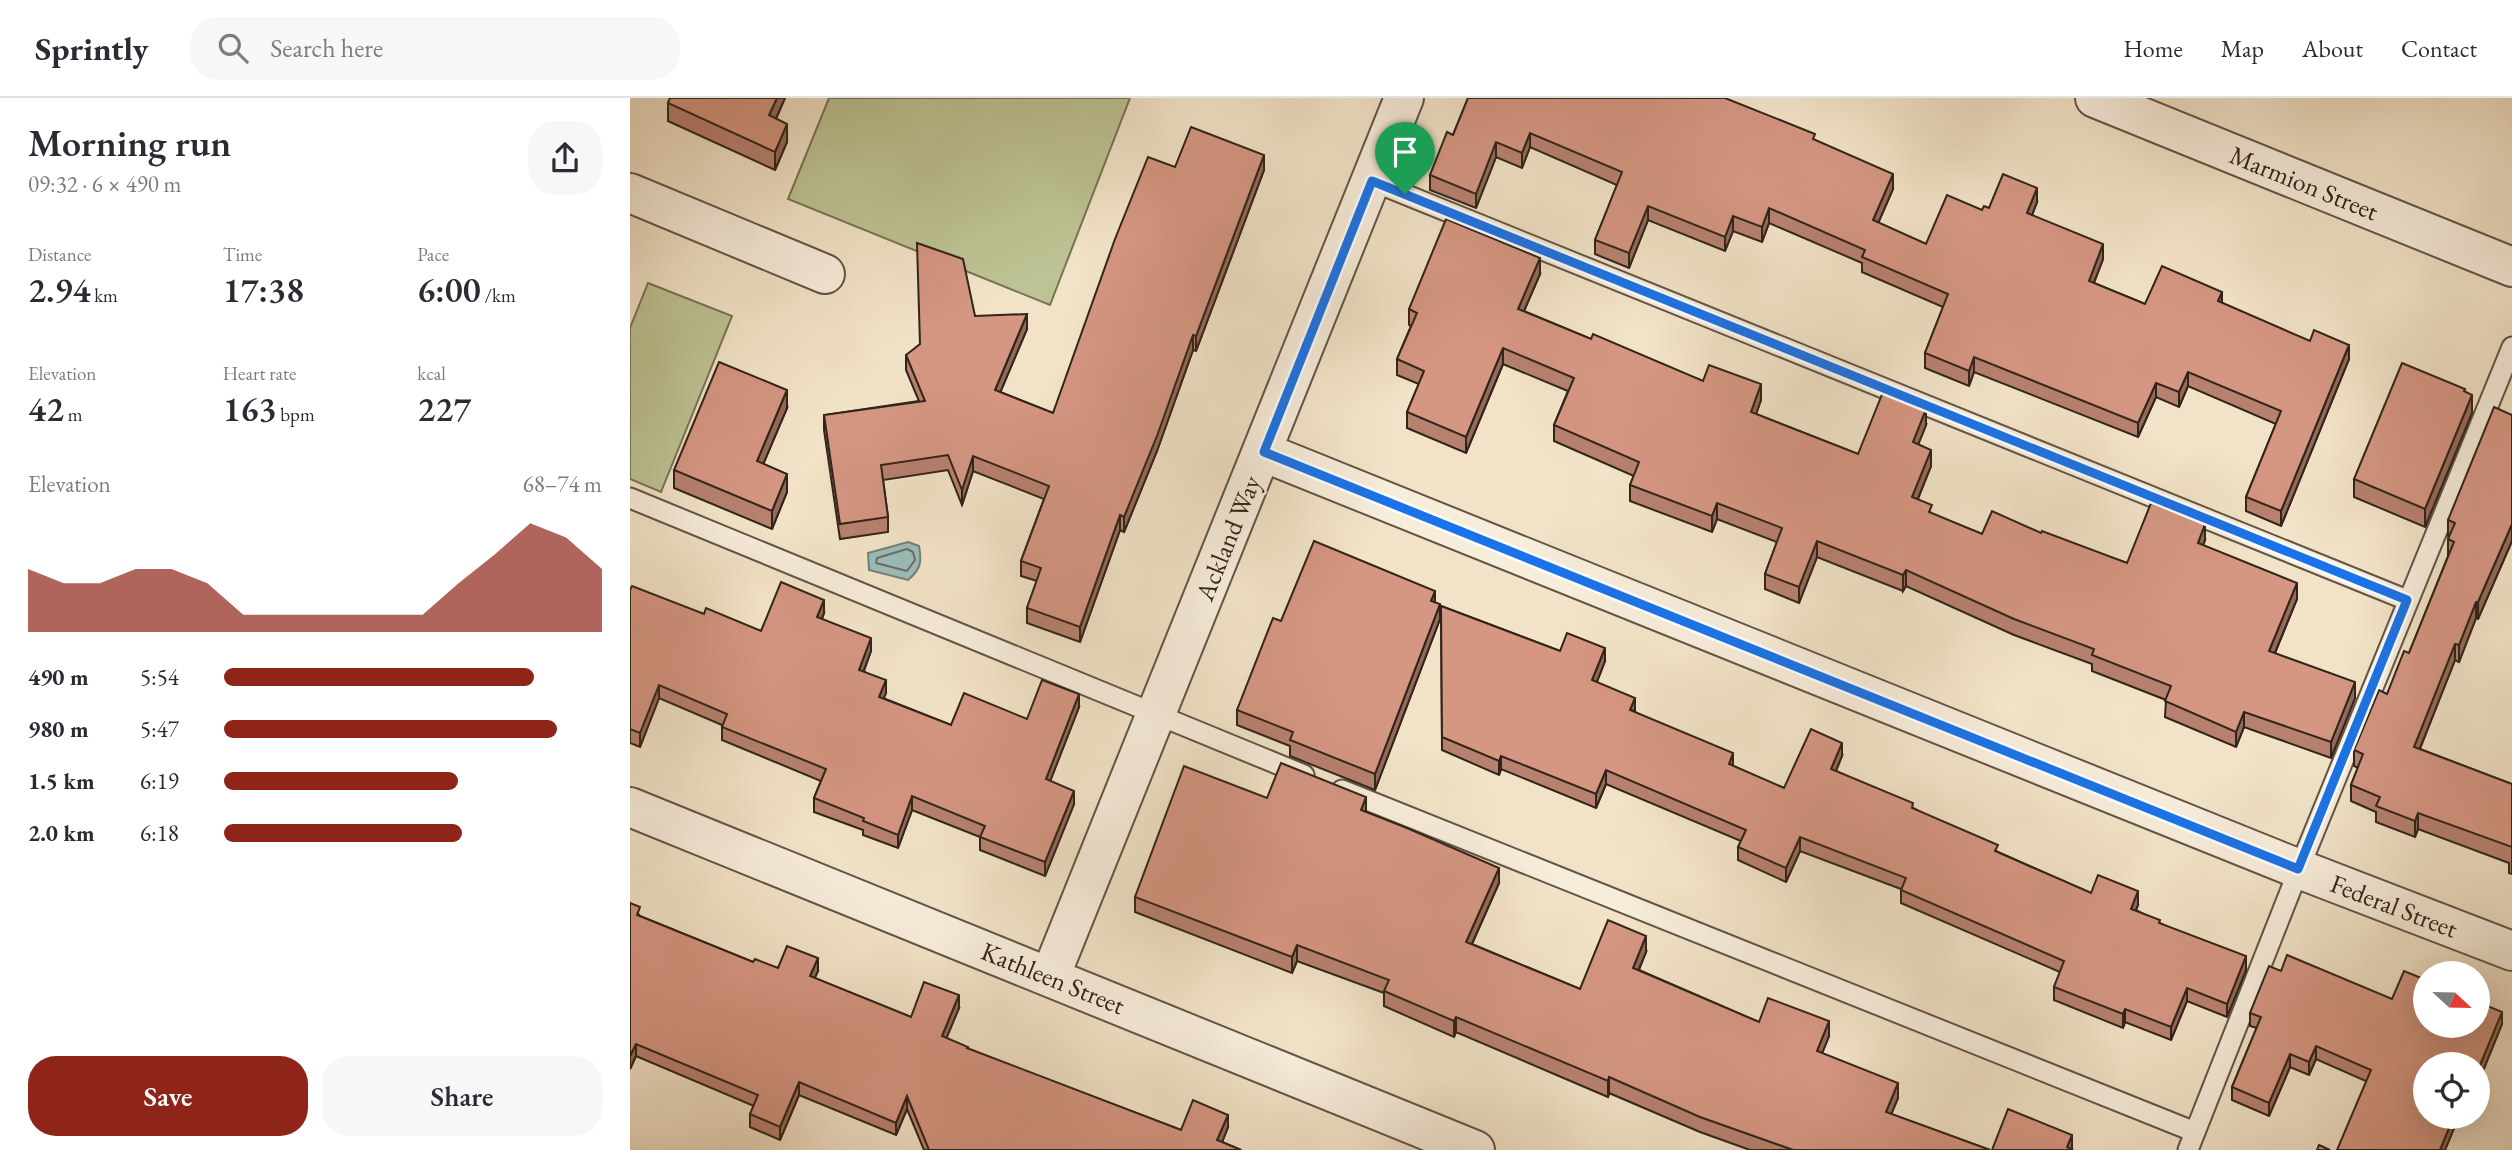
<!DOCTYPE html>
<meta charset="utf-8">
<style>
body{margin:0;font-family:"EB Garamond",serif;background:#f7f7f7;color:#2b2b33;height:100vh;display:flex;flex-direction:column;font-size:26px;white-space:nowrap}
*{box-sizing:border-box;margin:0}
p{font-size:23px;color:#7c7c81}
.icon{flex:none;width:38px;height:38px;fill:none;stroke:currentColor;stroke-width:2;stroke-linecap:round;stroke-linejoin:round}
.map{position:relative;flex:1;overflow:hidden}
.panel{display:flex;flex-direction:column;background:#fff;width:630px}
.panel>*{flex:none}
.needle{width:46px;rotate:112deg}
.tools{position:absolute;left:1783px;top:863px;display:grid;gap:14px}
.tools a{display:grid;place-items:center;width:77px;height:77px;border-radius:50%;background:#fff;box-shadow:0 7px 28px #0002;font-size:35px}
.pin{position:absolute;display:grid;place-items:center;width:60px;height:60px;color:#fff;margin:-72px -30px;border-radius:50% 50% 50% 0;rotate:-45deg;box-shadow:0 0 7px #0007}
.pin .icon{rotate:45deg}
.round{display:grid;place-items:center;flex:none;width:74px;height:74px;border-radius:28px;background:#f7f7f7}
.headline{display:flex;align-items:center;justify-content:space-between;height:119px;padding:0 28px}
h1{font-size:38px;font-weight:600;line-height:52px}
.metrics{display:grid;grid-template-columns:repeat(3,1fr);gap:10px;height:119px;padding:7px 28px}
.metrics div{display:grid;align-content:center}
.metrics b{font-size:35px;font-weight:600}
.metrics small{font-size:19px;font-weight:400}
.metrics p{font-size:19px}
.chart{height:196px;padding:14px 28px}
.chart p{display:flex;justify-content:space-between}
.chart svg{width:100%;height:126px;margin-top:7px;fill:#8f2418;opacity:.7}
.button{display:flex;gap:14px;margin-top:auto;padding:14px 28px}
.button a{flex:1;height:80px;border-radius:28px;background:#8f2418;color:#fff;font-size:28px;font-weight:600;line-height:80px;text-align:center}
.button a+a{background:#f7f7f7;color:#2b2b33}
ul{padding:0 28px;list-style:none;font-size:23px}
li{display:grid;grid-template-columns:112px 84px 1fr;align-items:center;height:52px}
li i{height:18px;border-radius:9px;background:#8f2418}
header{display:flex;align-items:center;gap:42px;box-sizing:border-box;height:98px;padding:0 35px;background:#fff;border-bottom:2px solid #e1e1e2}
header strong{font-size:33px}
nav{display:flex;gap:38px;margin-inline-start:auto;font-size:24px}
.search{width:490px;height:63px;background:#f7f7f7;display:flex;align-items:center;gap:18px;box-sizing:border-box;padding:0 24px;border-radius:28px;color:#7c7c81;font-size:26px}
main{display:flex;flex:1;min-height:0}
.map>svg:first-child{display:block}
.green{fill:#bdc394;stroke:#777457;stroke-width:2}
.water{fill:#9cbdba;stroke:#71807a;stroke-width:2}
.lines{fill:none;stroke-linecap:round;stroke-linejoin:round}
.shore{stroke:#66706a;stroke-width:2}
.service-casing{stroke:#615446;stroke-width:23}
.minor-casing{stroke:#615446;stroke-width:42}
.tertiary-casing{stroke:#615446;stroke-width:42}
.service{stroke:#f7eddb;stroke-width:19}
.minor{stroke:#f7eddb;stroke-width:38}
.tertiary{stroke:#f7eddb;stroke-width:38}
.wall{fill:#b78170;stroke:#31241a;stroke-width:2}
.shaded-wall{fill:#95695b;stroke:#31241a;stroke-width:2}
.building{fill:#d59682;stroke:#31241a;stroke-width:2}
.route-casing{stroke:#fff;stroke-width:14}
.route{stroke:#1a73e8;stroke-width:9}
.labels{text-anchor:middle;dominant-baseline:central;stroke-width:5;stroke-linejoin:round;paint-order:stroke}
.street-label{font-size:26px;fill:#31241a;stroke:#f7eddb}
</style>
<header>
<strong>Sprintly</strong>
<div class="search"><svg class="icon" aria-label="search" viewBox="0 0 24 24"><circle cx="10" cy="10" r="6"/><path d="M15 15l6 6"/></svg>Search here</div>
<nav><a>Home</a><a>Map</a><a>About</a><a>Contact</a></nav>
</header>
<main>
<section class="panel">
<div class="headline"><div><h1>Morning run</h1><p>09:32 · 6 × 490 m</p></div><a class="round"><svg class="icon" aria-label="share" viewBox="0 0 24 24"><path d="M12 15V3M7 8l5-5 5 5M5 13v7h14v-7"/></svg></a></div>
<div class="metrics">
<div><p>Distance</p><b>2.94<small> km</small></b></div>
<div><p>Time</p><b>17:38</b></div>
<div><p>Pace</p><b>6:00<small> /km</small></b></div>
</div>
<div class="metrics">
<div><p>Elevation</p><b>42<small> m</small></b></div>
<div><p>Heart rate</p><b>163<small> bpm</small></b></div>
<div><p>kcal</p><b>227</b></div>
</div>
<div class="chart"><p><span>Elevation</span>68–74 m</p>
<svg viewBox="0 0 160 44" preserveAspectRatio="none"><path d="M0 44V22L10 27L20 27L30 22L40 22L50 27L60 38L70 38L80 38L90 38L100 38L110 38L120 27L130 17L140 6L150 11L160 22V44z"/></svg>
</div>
<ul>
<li><b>490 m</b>5:54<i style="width:82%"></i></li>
<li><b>980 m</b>5:47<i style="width:88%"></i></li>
<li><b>1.5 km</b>6:19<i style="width:62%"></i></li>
<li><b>2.0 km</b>6:18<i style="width:63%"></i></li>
</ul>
<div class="button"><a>Save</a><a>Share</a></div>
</section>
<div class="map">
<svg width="1882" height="1052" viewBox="0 0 1882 1052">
<rect width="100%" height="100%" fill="#f2e3c8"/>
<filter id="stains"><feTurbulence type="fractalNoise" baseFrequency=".00286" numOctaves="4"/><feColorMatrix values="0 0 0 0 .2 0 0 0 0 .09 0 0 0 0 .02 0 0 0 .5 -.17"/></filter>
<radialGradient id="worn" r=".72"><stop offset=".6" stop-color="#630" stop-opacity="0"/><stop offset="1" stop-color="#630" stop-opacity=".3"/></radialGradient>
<g class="green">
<polygon points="199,0 500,0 420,207 158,101"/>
<polygon points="18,185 102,218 31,394 0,381 0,230"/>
</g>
<path class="water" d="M 278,444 L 289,448 C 292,464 291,471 278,482 L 239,472 L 238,455 Z"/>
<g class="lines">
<polygon class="shore" points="277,451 283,454 285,462 277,473 246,465 247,460"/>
<defs>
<g id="service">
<polyline points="742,83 1777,502"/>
<polyline points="0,400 674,677"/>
<polyline points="712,692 1565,1034"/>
<polyline points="1558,1052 1669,771 1882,249"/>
</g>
<g id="minor">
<polyline points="0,95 195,176"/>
<polyline points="633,354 1669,771 1882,853"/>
<polyline points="0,709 845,1052"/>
<polyline points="420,879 774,0"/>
</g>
<polyline id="tertiary" points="1465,0 1882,169"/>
</defs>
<use href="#service" class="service-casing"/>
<use href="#minor" class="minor-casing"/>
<use href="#tertiary" class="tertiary-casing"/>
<use href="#service" class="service"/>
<use href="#minor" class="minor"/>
<use href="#tertiary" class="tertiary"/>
</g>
<g class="wall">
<polygon points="40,0 155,0 146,21 157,44 145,72 38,23 38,5"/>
<polygon points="838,0 1185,42 1263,91 1248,125 1296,146 1352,112 1359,110 1407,104 1402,117 1473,161 1464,185 1515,206 1592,205 1719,261 1651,428 1616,413 1616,399 1646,326 1558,288 1549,309 1526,299 1508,339 1344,274 1339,288 1295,270 1295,255 1313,209 1232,174 1232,165 1139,125 1132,144 1103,133 1095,153 1018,122 999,170 965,156 965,142 987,87 900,49 892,70 866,59 846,110 800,92 800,77 823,37"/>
<polygon points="545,69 634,72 566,253 563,252 527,353 494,434 490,432 450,544 397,525 397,510 407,483 391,478 391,463 414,401 343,373 332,407 318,372 253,382 258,419 258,434 210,441 194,332 194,317 289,303 276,272 276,257 345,218 397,231 370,294 423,315"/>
<polygon points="910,176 894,213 961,241 1073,283 1131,302 1126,316 1228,356 1296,327 1288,346 1301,368 1288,401 1302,416 1352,436 1411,435 1497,465 1575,442 1573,447 1667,501 1645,555 1725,600 1701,660 1614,629 1606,649 1535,619 1536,602 1462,573 1462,566 1384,537 1276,488 1273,493 1187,459 1169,505 1135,491 1135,476 1147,444 1087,421 1082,434 1000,403 1000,387 1004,378 924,343 924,327 938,293 873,266 836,355 777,330 777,314 789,286 767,277 767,261 781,228 779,227 779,211"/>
<polygon points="1835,294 1842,315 1795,429 1724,399 1724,381"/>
<polygon points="157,310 133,366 157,394 142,431 44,390 44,372"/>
<polygon points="1882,317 1882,443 1848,521 1846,520 1829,564 1825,562 1790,651 1882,686 1882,776 1879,775 1879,765 1788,731 1785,739 1746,724 1746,714 1721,703 1721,687 1728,670 1724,668 1724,652 1757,596 1779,555 1818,458 1818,441 1819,439 1818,438 1818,422"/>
<polygon points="0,492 74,516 131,533 194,515 192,521 241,553 234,573 256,595 253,600 321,627 397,621 449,609 420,683 444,706 415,778 350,752 350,739 282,712 268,750 233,737 233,732 184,714 184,700 191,683 92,642 92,627 29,600 10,649 0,645"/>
<polygon points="805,504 810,521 745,692 660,658 660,648 607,627 607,612 651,523"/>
<polygon points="811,508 930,553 975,563 967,584 1005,614 1103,668 1154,690 1212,658 1206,673 1283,710 1368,754 1461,795 1508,807 1506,812 1616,872 1597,919 1557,903 1541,942 1495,924 1493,930 1424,902 1424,889 1430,874 1271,805 1271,791 1170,753 1156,784 1108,762 1108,749 1111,743 976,686 966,710 871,671 869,677 812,652"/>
<polygon points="637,700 736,714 869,785 842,846 950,891 1016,854 1009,872 1129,924 1199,938 1192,955 1268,1000 1261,1016 1360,1052 1120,1052 1070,1034 979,995 978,999 826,934 824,939 754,908 754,895 667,863 662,875 505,814 505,799"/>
<polygon points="0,805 10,818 123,864 148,870 188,873 184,880 281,919 329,910 316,940 338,951 551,1032 598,1029 592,1044 611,1052 294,1052 277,1011 266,1037 169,997 150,1042 120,1029 120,1016 124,1008 6,958 0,971"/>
<polygon points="1651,873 1762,901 1872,926 1848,985 1848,966 1796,1018 1829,1018 1815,1052 1736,983 1686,961 1679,977 1660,969 1639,1018 1602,1002 1602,989 1627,930 1620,928 1620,915"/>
</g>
<g class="shaded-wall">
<polygon points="147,0 155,0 139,36 139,17"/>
<polygon points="157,26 157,44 145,72 145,54"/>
<polygon points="900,35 900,49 892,70 892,55"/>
<polygon points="866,44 866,59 846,110 846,96"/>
<polygon points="634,57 634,72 566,253 566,238"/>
<polygon points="1263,76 1263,91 1243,137 1243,122"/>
<polygon points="1407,90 1407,104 1397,130 1397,115"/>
<polygon points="1018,108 1018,122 999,170 999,155"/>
<polygon points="1139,110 1139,125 1132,144 1132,129"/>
<polygon points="1103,118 1103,133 1095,153 1095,139"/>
<polygon points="1473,146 1473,161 1459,197 1459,183"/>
<polygon points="910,160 910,176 888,227 888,211"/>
<polygon points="1592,194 1592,209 1588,203"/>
<polygon points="397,216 397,231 365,307 365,292"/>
<polygon points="563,237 563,252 527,353 494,434 494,419"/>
<polygon points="1719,247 1719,261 1651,428 1651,413"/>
<polygon points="873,250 873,266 836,355 836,339"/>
<polygon points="1344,259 1344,274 1339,288 1339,273"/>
<polygon points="1558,274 1558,288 1549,309 1549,294"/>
<polygon points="1526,285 1526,299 1508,339 1508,325"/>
<polygon points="1131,286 1131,302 1121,330 1121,314"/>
<polygon points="157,292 157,310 127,381 127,363"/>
<polygon points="1842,297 1842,315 1795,429 1795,411"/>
<polygon points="1296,311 1296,327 1283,360 1283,344"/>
<polygon points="1301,352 1301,368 1282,415 1282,399"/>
<polygon points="343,358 343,373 332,407 332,392"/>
<polygon points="157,376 157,394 142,431 142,413"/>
<polygon points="1087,405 1087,421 1082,434 1082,418"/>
<polygon points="490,417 490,432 450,544 450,529"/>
<polygon points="1575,426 1575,442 1568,461 1568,445"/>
<polygon points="1882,426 1882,443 1848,521 1848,504"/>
<polygon points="1187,443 1187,459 1169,505 1169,489"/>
<polygon points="1276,472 1276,488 1273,493 1273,477"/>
<polygon points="1667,485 1667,501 1639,569 1639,553"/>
<polygon points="805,493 805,508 801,503"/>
<polygon points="194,502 194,515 187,533 187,519"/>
<polygon points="1846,504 1846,520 1829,564 1829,547"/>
<polygon points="810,506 810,521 745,692 745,676"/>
<polygon points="241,540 241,553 229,585 229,572"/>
<polygon points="1825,546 1825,562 1784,665 1784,649"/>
<polygon points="975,550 975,563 962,596 962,582"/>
<polygon points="256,582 256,595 249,612 249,599"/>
<polygon points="1725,584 1725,600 1701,660 1701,644"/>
<polygon points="29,587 29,600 10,649 10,635"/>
<polygon points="449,596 449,609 416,694 416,681"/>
<polygon points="1005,600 1005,613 1000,612"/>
<polygon points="1614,614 1614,629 1606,649 1606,634"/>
<polygon points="1212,645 1212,658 1201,684 1201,671"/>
<polygon points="1103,655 1103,668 1099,666"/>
<polygon points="871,658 871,671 869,677 869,663"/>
<polygon points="976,672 976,686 966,710 966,696"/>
<polygon points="444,693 444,706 415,778 415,764"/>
<polygon points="282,698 282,712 268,750 268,737"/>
<polygon points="736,699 736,715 731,712"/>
<polygon points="1788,715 1788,731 1785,739 1785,723"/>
<polygon points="1170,739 1170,753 1156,784 1156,770"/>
<polygon points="869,770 869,785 836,859 836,844"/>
<polygon points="1508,793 1508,807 1501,824 1501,811"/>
<polygon points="1016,838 1016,854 1003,885 1003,870"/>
<polygon points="667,847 667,863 662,875 662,859"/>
<polygon points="1616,858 1616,872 1597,919 1597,906"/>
<polygon points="188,860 188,873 180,891 180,878"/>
<polygon points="1557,890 1557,903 1541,942 1541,929"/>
<polygon points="329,897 329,910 312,951 312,938"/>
<polygon points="1495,911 1495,924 1493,930 1493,916"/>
<polygon points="1872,914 1872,926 1848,985 1848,972"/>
<polygon points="826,919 826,934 824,939 824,923"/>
<polygon points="1199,923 1199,938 1187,968 1187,953"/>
<polygon points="6,946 6,958 0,971 0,958"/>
<polygon points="1686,948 1686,961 1679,977 1679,964"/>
<polygon points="1660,956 1660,969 1639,1018 1639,1005"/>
<polygon points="979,979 979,995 978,999 978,983"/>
<polygon points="169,984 169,997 150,1042 150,1029"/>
<polygon points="1268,985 1268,1000 1256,1029 1256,1014"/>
<polygon points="277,998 277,1011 266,1037 266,1025"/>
<polygon points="598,1017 598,1029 589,1052 587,1042"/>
<polygon points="1824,1018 1829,1018 1815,1052 1810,1052"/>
<polygon points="1442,1037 1442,1052 1437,1049"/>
</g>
<g class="building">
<polygon points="40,0 147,0 139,17 157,26 145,54 38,5"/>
<polygon points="838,0 1095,0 1185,36 1183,41 1263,76 1243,122 1296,146 1317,97 1352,112 1354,108 1359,110 1373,76 1407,90 1397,115 1473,146 1459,183 1515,206 1532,168 1592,194 1588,203 1680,243 1684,232 1719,247 1651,413 1616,399 1651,313 1558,274 1549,294 1526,285 1508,325 1344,259 1339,273 1295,255 1318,196 1232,159 1235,152 1139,110 1132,129 1103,118 1095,139 1018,108 999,155 965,142 992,74 900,35 892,55 866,44 846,96 800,77 817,34 823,37"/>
<polygon points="561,29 634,57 566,238 563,237 527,338 494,419 490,417 450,529 397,510 411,470 391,463 419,388 343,358 332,392 318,357 251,367 258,419 210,426 194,317 295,303 276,257 290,246 287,145 333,161 345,218 397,216 365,292 423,315 485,141 518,59 545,69"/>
<polygon points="816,121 910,160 888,211 961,241 963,236 1073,283 1079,267 1131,286 1121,314 1228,356 1253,294 1296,311 1283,344 1301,352 1282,399 1302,407 1299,414 1352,436 1362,413 1411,435 1412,433 1497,465 1521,405 1575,426 1568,445 1667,485 1639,553 1725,584 1701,644 1614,614 1606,634 1535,603 1541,588 1462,557 1464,551 1384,521 1276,472 1273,477 1187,443 1169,489 1135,476 1152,430 1087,405 1082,418 1000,387 1009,364 924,327 944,280 873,250 836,339 777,314 794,273 767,261 787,215 779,211"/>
<polygon points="89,264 157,292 127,363 157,376 142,413 44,372"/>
<polygon points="1772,265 1835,291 1834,293 1842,297 1795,411 1724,381"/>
<polygon points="1864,309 1882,317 1882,426 1848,504 1846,504 1829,547 1825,546 1784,649 1882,686 1882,749 1788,715 1785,723 1746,708 1750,699 1721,687 1733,656 1724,652 1749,592 1757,596 1774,553 1779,555 1824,444 1818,441 1825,425 1818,422"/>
<polygon points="684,443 805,493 801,503 810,506 745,676 660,642 663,634 607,612 643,520 651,523"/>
<polygon points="151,484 194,502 187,519 241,540 229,572 256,582 249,599 321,627 334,595 397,621 412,582 449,596 416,681 444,693 415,764 350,739 355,728 282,698 268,737 233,723 234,720 184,700 196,671 92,629 97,616 29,587 10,635 0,631 0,492 2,488 74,516 76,510 131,533"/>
<polygon points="811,508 930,553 937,535 975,550 962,582 1005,600 1000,612 1103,655 1099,666 1154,690 1181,631 1212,645 1201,671 1283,705 1282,710 1368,747 1365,753 1461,795 1468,777 1508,793 1501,811 1530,822 1529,825 1616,858 1597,906 1557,890 1541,929 1495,911 1493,916 1424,889 1434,863 1271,792 1276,780 1170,739 1156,770 1108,749 1116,732 976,672 966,696 871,658 869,663 812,639"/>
<polygon points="651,665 736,699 731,712 777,730 869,770 836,844 950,891 978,822 1016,838 1003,870 1129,924 1138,900 1199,923 1187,953 1268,985 1256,1014 1360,1052 1163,1052 1070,1019 979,979 978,983 826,919 824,923 754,893 759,882 667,847 662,859 505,799 554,668 637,700"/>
<polygon points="0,805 10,809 7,817 123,864 125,861 148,870 157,848 188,860 180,878 281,919 294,884 329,897 312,938 338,949 337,950 551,1032 563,1002 598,1017 587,1042 611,1052 299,1052 277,998 266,1025 169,984 150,1029 120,1016 128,997 6,946 0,958"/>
<polygon points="1657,857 1762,901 1774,873 1796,882 1796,928 1848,928 1848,904 1872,914 1848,972 1848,966 1796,966 1796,1018 1824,1018 1810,1052 1707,1052 1741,972 1686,948 1679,964 1660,956 1639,1005 1602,989 1631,919 1620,915 1639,868 1651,873"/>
<polygon points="1378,1011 1442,1037 1437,1049 1443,1052 1362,1052"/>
<polygon points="1689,1047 1700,1052 1687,1052"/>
</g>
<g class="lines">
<defs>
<polygon id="route" points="742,83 1777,502 1668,771 634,354"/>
</defs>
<use href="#route" class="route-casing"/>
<use href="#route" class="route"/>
</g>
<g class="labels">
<g class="street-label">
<text transform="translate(1674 85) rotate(22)">Marmion Street</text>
<text transform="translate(598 440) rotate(-68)">Ackland Way</text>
<text transform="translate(1764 808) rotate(21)">Federal Street</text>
<text transform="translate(423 880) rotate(22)">Kathleen Street</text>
</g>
</g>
<rect width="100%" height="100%" filter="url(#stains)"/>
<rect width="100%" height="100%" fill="url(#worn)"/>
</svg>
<div class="tools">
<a><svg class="needle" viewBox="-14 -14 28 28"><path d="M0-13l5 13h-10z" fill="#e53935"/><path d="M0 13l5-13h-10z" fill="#7c7c81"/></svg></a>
<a><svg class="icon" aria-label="locate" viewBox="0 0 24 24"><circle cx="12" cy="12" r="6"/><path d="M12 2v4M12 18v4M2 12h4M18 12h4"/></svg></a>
</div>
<div class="pin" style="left:775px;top:96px;background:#1e9e55"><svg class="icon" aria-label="arrive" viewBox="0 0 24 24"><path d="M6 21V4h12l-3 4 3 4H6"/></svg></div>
</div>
</main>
